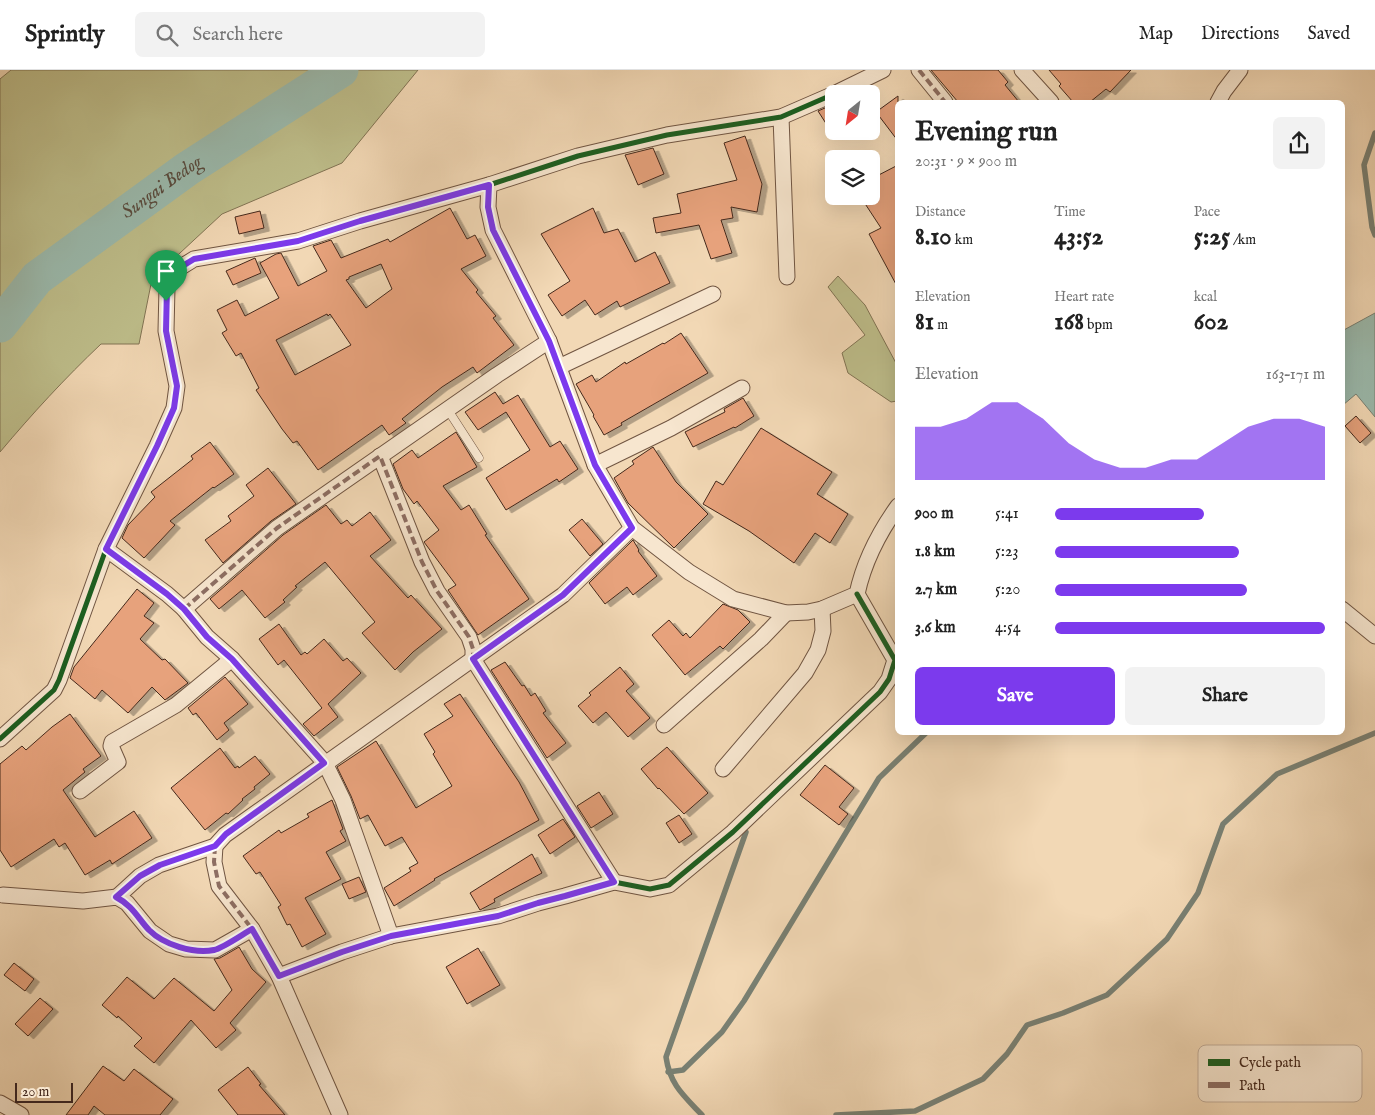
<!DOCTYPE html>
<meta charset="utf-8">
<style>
body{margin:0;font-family:"IM FELL English",serif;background:#f2f2f2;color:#222;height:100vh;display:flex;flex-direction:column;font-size:19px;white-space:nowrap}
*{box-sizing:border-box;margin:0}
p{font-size:16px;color:#767676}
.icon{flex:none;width:28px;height:28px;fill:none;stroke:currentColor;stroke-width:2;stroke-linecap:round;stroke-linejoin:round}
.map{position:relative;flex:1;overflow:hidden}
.sheet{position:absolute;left:895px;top:30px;width:450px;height:635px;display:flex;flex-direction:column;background:#fff;border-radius:8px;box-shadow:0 5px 20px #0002}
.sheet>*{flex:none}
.needle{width:32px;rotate:210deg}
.tools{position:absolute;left:825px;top:15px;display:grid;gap:10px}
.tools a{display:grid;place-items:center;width:55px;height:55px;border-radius:8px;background:#fff;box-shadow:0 5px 20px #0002;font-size:25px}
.scale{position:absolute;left:15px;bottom:12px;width:58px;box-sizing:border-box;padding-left:5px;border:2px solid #45291c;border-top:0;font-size:14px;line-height:18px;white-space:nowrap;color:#45291c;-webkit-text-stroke:4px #f7e6cf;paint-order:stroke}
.pin{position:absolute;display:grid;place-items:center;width:42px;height:42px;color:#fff;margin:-51px -21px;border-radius:50% 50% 50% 0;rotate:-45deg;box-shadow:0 0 5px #0007}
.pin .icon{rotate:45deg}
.round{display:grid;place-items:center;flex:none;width:52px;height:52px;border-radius:8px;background:#f2f2f2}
.headline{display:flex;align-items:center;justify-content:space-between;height:85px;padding:0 20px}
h1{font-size:28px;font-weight:700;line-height:38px}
.figures{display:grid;grid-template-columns:repeat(3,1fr);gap:8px;height:85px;padding:5px 20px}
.figures div{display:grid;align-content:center}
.figures b{font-size:25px;font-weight:700}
.figures small{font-size:14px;font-weight:400}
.figures p{font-size:14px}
.chart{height:140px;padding:10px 20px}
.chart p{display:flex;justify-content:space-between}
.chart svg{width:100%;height:90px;margin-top:5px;fill:#7c3aed;opacity:.7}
.button{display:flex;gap:10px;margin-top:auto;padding:10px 20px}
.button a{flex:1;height:58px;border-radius:8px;background:#7c3aed;color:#fff;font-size:20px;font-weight:700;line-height:58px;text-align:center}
.button a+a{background:#f2f2f2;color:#222}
ul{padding:0 20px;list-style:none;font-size:16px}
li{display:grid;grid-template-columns:80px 60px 1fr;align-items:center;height:38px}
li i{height:12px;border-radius:6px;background:#7c3aed}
header{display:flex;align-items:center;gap:30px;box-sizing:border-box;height:70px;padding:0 25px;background:#fff;border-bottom:1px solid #e0e0e0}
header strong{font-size:24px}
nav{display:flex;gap:28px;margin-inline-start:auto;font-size:18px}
.search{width:350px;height:45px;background:#f2f2f2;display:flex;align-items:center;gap:12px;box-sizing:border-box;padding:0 18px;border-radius:8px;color:#767676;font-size:19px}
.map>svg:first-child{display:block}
.green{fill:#bebe8b;stroke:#827454}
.water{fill:#9bbaad;stroke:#798073}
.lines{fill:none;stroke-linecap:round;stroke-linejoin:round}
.stream{stroke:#798073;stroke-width:5.5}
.river{stroke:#9bbaad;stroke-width:35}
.building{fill:#e7a27c;stroke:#45291c;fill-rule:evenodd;filter:url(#shadow)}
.service-casing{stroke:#705542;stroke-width:9}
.minor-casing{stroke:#705542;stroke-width:17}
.service{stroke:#f7e6cf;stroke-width:8}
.minor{stroke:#f7e6cf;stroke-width:15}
.quiet{stroke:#8d6e63;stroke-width:4;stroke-dasharray:8 4;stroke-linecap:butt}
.cycleway-casing{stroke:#f7e6cf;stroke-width:8}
.cycleway{stroke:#1b5e20;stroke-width:5}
.route-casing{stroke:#fff;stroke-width:10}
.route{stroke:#7c3aed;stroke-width:6}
.labels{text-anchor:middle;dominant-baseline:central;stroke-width:5;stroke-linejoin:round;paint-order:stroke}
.water-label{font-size:19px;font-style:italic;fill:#5a4d40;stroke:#f7e6cf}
.key{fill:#f7e6cf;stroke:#c2ad99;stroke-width:1}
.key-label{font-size:14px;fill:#45291c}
</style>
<header>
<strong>Sprintly</strong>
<div class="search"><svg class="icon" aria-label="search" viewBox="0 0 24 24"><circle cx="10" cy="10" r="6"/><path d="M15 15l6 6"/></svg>Search here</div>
<nav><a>Map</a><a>Directions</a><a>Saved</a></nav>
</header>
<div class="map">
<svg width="1375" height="1045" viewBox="0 0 1375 1045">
<defs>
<filter id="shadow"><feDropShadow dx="5.5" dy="3" stdDeviation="0" flood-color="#0004"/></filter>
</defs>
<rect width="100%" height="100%" fill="#f2d8b5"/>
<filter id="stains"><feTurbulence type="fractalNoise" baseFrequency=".004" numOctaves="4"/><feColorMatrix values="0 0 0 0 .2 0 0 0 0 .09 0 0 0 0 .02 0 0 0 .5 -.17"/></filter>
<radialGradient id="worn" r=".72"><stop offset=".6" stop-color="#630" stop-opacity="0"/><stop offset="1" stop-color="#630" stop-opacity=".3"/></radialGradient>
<g class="green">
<path d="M 11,0 L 418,0 L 342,93 L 222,144 L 152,209 L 139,274 L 101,274 C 65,308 32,344 0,382 L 0,9 Z"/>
<polygon points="838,206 865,235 897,295 897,331 891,332 848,303 842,283 865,265 828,217"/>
</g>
<polygon class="water" points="1375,243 1375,347 1356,324 1343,335 1342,261"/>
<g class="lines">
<g class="stream">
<polyline points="1375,63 1364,95 1372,157 1375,165"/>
<polyline points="668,1002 683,1000 722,962 744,931 879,708 927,662"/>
<path d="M 702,1045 C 684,1026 670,1015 666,987 L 746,762"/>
<polyline points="836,1045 915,1041 983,1009 1007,984 1027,955 1063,943 1107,925 1167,869 1198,823 1223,754 1277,704 1375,663"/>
</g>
<path class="river" id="s1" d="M 0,255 L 37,208 L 187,99 L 341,0"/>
</g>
<g class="building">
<polygon points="931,0 998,0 1008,12 1005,15 1019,32 958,32"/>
<polygon points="1049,0 1131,0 1110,22 1106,19 1090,32 1073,32 1059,16 1061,14"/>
<polygon points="898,26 898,71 876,42"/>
<polygon points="834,34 834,66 818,41"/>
<polygon points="745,66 762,114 757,142 731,137 733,148 721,150 732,183 711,189 699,155 656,163 653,148 681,143 677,124 737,110 724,73"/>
<polygon points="653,78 664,104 638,115 625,85"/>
<polygon points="898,95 898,218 869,164 881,158 860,126 871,126 871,109"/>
<path d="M 450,138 L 467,169 L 475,165 L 486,186 L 461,199 L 478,220 L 476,222 L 496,246 L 493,248 L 514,275 L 477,303 L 473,297 L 442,317 L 402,349 L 406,353 L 389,365 L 382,355 L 318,400 L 297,371 L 293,373 L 282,359 L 256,320 L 259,318 L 241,283 L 236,286 L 222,263 L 227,260 L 217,240 L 237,230 L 245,246 L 279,228 L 260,193 L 276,184 L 281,183 L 298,216 L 327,201 L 313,176 L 331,170 L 341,188 L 388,169 L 390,172 ZM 381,194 L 392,219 L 366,238 L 346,210 L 349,209 L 349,207 ZM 327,244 L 328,246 L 330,244 L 351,275 L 295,305 L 276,270 Z"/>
<polygon points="593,138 604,163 618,159 635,192 655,182 670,213 620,237 617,231 595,245 585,230 562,246 548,225 570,211 541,164"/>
<polygon points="260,141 264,158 239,164 235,147"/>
<polygon points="255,188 261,203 233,215 226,201"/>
<polygon points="681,263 708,303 621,353 622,355 604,365 593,346 594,345 576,314 592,305 596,312 625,292 626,294 663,273 664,274"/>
<polygon points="495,322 503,334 518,325 550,377 560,371 578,399 559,412 557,409 506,440 486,408 530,380 506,342 478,360 465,342"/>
<polygon points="743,328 754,346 735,358 734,357 693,377 685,362 725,342 724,339"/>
<polygon points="1356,346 1371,363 1360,373 1345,356"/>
<polygon points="761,358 832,402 817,424 848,444 830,473 815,463 794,493 749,461 703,434 716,411 723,415"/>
<polygon points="456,362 477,397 443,416 461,440 469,435 487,464 485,465 529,529 478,565 448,520 456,515 424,472 439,460 417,431 414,434 403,419 393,394 412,380 418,388"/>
<polygon points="210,372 234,404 214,418 213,417 170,451 175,455 144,488 122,468 128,455 155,427 151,422 193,389 191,386"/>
<polygon points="653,377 676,412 708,444 674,478 628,433 614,408 634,394 632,391"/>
<polygon points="268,398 296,434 271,451 223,493 205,470 231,451 228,446 254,426 246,415"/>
<polygon points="326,435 341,454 347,450 352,456 370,442 391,470 370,486 408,528 411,525 442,559 413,582 395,600 362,563 375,552 325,492 295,516 297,517 283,530 285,532 265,548 242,520 219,539 210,529 283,465"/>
<polygon points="582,449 603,474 590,486 569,460"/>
<polygon points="633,470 639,480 638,481 657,506 633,525 627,517 605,534 589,513"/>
<polygon points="137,519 154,533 144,546 154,553 140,569 162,590 165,589 188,613 165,630 152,617 128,643 102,620 95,629 70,608 74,597"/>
<polygon points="723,534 738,540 750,552 723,579 720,576 685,605 652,565 669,550 683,566 686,563 690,568"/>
<polygon points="279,554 301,585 305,582 307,584 324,569 343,591 347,588 361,603 328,634 338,647 314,666 303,654 322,638 284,590 278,595 259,569"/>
<polygon points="505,592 522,616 524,615 531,626 535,623 546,641 543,643 566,673 547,688 491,600"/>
<polygon points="620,597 634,614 626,621 650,648 628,667 606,642 593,653 578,636 591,625 589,623"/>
<polygon points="225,607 248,634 224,653 229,660 217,670 196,643 193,645 188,638"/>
<polygon points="460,624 519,712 539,750 434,809 435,810 394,836 384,818 411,801 409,798 418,793 402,767 385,776 368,745 360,749 351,726 337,697 376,671 416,738 452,716 433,684 435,682 424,664 453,646 444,634"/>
<polygon points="70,644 101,686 83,699 85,702 63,720 95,767 134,741 152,768 112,794 110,790 85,805 65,773 59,777 54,769 11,797 0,780 0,694 22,676 26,680 52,657"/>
<polygon points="667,677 708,723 684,744 659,718 658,719 641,699"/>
<polygon points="220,678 235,698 238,696 239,698 255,686 270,704 254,717 255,719 242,729 243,730 228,744 226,743 205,760 171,718"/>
<polygon points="825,695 854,718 839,737 848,744 839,755 800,725"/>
<polygon points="599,722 613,744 591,758 577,736"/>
<polygon points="332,730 343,759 340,761 346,771 326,782 341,809 305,828 326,864 302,877 290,854 287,855 278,837 281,835 260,802 256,804 243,786 279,760 281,763 309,747 307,744"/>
<polygon points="679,745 692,764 679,773 666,753"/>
<polygon points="563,749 575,767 550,784 538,765"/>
<polygon points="532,784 542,803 494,829 495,832 480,840 470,823"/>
<polygon points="359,807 366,822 349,829 342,814"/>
<polygon points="239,877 252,899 266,912 230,953 236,960 216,978 191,950 154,993 134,976 142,968 118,946 117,948 102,935 127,907 154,929 174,908 214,941 232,920 214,889 220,888"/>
<polygon points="478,878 500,915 467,934 446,897"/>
<polygon points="14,893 34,909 25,921 4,905"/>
<polygon points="40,928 53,939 28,966 15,954"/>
<polygon points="103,996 124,1011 134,999 173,1029 160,1045 105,1045 94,1036 88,1045 66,1045"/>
<polygon points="248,997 261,1014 259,1015 285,1045 238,1045 218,1020"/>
</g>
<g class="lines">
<defs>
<polyline id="service" points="448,340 479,388"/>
<g id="minor">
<polyline points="919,0 945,32"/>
<polyline points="1022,0 1051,32"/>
<polyline points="834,24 883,0"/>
<polyline points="1218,32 1224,21 1240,0"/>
<polyline points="781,47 787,207"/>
<path d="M 489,115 L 488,137 L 493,160 L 549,271 L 595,395 L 632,458 L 689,502 L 733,529 L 786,543 L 808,542 L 822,539 L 857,524 C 864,491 878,464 898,436"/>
<polyline points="559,297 713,224"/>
<polyline points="380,386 422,492 437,521 469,567 473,579 473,589 614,812"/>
<polyline points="595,395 671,358 742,318"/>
<polyline points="106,479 167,524 184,539 207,567 232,589 325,693 343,730 391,866"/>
<polyline points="184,539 277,458 497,305 549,271"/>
<polyline points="1342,539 1375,566"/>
<polyline points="664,655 761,569 786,543"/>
<polyline points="0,669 54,620 59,610 106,479 157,376 174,338 177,316 166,261 167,217 173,206 181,197 194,189 298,171 360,151 489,115 578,86 667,65 781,47 834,24"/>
<polyline points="723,699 805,603 818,580 823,561 822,539"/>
<polyline points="80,721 118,692 111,676 112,672 176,635 232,589"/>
<polyline points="215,776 214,792 219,816 252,859"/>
<polyline points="3,825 83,831 117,827 127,833 150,861 169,874 186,879 215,880 252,859 279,906 340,1045"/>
<polyline points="117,827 140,806 159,795 215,776 225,765 563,525 632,458"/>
<polyline points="279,906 342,882 391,866 498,846 538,833 565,826 614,812 650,819 669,815 733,762 880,622 889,609 895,590 857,524"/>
<polyline points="0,1033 21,1045"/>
</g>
</defs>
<use href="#service" class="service-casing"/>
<use href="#minor" class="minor-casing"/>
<use href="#service" class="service"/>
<use href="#minor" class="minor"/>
<g class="quiet">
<polyline points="919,0 945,32"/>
<polyline points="184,539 277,458 380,386 422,492 437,521 469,567 473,579 473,589"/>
<polyline points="215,776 214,792 219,816 252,859"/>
<polyline points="117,827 140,806 159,795 215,776 225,765 325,693"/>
</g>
<defs>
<g id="cycleway">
<polyline points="0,669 54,620 59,610 106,479 157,376 174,338 177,316 166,261 167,217 173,206 181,197 194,189 298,171 360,151 489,115 578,86 667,65 781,47 834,24"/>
<polyline points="279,906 342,882 391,866 498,846 538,833 565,826 614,812 650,819 669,815 733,762 880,622 889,609 895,590 857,524"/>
</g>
</defs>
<use href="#cycleway" class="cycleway-casing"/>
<use href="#cycleway" class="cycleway"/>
</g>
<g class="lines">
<defs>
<path id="route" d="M 489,115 L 488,137 L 493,160 L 549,271 L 595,395 L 632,458 L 563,525 L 473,589 L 614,812 L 565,826 L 538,833 L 498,846 L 391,866 L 342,882 L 279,906 L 252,859 C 243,864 223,878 214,880 C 194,884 164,875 149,860 C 137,847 133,836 116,827 L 140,806 L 160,795 L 215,776 L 226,764 L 324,693 L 232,589 L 207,567 L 184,539 L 167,524 L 106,479 L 157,376 L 174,338 L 177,316 L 166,261 L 167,217 L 173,206 L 181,197 L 194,189 L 298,171 L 360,151 Z"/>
</defs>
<use href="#route" class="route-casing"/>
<use href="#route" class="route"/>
</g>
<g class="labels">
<g class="water-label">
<text stroke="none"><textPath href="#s1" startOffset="214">Sungai Bedog</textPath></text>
</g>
</g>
<rect x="1198" y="975" width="164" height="57" rx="8" class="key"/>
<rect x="1208" y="989" width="22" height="7" fill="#1b5e20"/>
<rect x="1208" y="1012" width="22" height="6" fill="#8d6e63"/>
<g class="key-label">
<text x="1239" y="997">Cycle path</text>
<text x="1239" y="1020">Path</text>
</g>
<rect width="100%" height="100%" filter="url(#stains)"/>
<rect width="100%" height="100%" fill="url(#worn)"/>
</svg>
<div class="tools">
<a><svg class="needle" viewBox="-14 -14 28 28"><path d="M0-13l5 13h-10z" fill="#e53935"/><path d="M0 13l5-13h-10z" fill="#767676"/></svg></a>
<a><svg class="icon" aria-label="layers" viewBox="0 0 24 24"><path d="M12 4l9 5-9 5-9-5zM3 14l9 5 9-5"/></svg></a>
</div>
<div class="scale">20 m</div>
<div class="pin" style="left:166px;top:231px;background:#1e9e55"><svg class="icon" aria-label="arrive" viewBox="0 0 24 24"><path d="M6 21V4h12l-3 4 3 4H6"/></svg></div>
<section class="sheet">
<div class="headline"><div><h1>Evening run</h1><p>20:31 · 9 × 900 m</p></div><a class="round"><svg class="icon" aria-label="share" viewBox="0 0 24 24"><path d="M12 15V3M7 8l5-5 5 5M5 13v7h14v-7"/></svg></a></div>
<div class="figures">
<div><p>Distance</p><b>8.10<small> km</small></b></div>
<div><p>Time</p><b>43:52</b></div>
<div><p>Pace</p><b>5:25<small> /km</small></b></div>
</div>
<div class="figures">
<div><p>Elevation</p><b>81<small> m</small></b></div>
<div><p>Heart rate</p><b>168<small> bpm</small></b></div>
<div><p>kcal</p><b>602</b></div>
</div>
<div class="chart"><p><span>Elevation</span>163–171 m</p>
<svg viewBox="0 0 160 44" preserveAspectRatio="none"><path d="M0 44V18L10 18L20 14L30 6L40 6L50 14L60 26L70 34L80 38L90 38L100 34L110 34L120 26L130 18L140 14L150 14L160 18V44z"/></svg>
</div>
<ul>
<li><b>900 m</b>5:41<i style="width:55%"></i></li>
<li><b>1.8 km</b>5:23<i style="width:68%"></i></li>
<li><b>2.7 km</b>5:20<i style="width:71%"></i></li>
<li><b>3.6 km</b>4:54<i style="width:100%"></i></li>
</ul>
<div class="button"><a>Save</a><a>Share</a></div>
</section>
</div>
